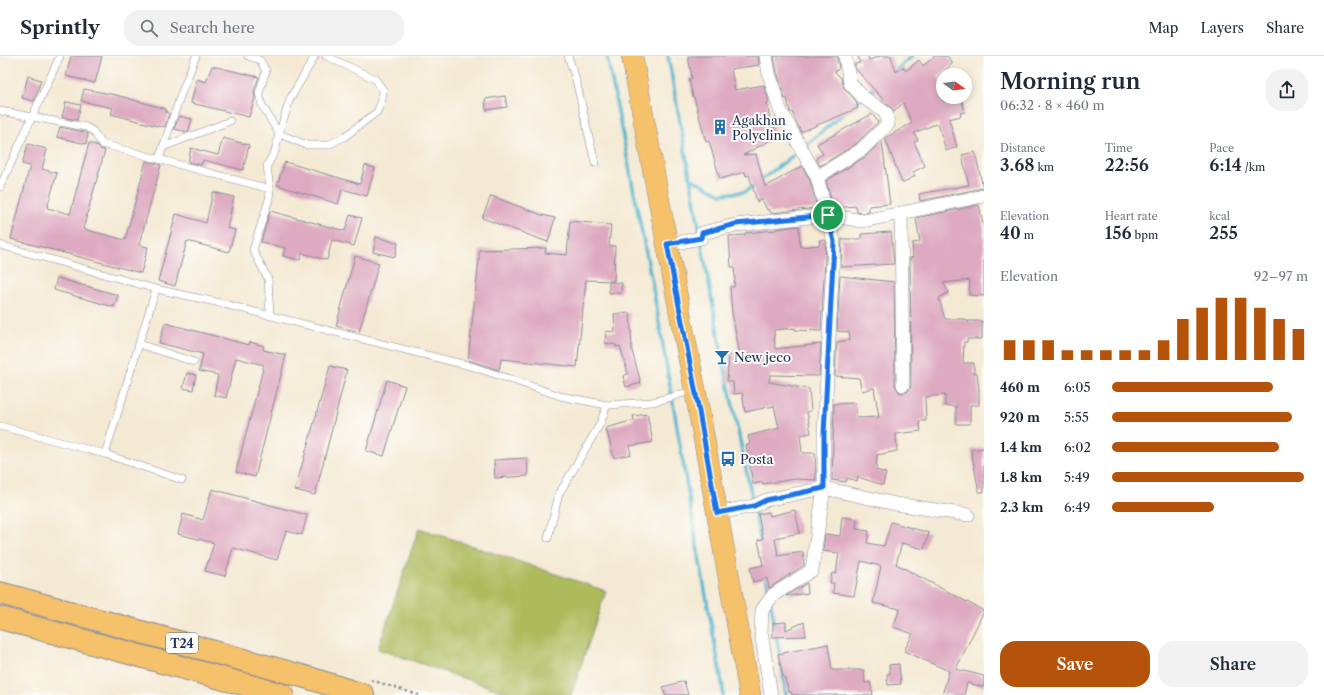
<!DOCTYPE html>
<meta charset="utf-8">
<style>
body{margin:0;font-family:"Libre Caslon Text",serif;background:#f2f2f3;color:#1f2937;height:100vh;display:flex;flex-direction:column;font-size:15px;white-space:nowrap}
*{box-sizing:border-box;margin:0}
p{font-size:13px;color:#747a83}
.icon{flex:none;width:22px;height:22px;fill:none;stroke:currentColor;stroke-width:2;stroke-linecap:round;stroke-linejoin:round}
.map{position:relative;flex:1;overflow:hidden}
.details{display:flex;flex-direction:column;background:#fff;width:340px}
.details>*{flex:none}
.needle{width:26px;rotate:105deg}
.fabs{position:absolute;left:936px;top:12px;display:grid;gap:8px}
.fabs a{display:grid;place-items:center;width:36px;height:36px;border-radius:50%;background:#fff;box-shadow:0 2px 10px #0003;font-size:20px}
.pin{position:absolute;display:grid;place-items:center;width:34px;height:34px;color:#fff;margin:-17px;border:2px solid #fff;border-radius:50%;box-shadow:0 1px 4px #0007}
.round{display:grid;place-items:center;flex:none;width:42px;height:42px;border-radius:16px;background:#f2f2f3}
.headline{display:flex;align-items:center;justify-content:space-between;height:68px;padding:0 16px}
h1{font-size:22px;font-weight:600;line-height:30px}
.figures{display:grid;grid-template-columns:repeat(3,1fr);gap:6px;height:68px;padding:4px 16px}
.figures div{display:grid;align-content:center}
.figures b{font-size:17px;font-weight:600}
.figures small{font-size:11px;font-weight:400}
.figures p{font-size:11px}
.chart{height:112px;padding:8px 16px}
.chart p{display:flex;justify-content:space-between}
.chart svg{width:100%;height:72px;margin-top:4px;stroke:#b45309;stroke-width:6}
.button{display:flex;gap:8px;margin-top:auto;padding:8px 16px}
.button a{flex:1;height:46px;border-radius:16px;background:#b45309;color:#fff;font-size:16px;font-weight:600;line-height:46px;text-align:center}
.button a+a{background:#f2f2f3;color:#1f2937}
ul{padding:0 16px;list-style:none;font-size:13px}
li{display:grid;grid-template-columns:64px 48px 1fr;align-items:center;height:30px}
li i{height:10px;border-radius:5px;background:#b45309}
header{display:flex;align-items:center;gap:24px;box-sizing:border-box;height:56px;padding:0 20px;background:#fff;border-bottom:1px solid #e0e1e3}
header strong{font-size:19px}
nav{display:flex;gap:22px;margin-inline-start:auto;font-size:14px}
.search{width:280px;height:36px;background:#f2f2f3;display:flex;align-items:center;gap:10px;box-sizing:border-box;padding:0 14px;border-radius:16px;color:#747a83;font-size:15px}
main{display:flex;flex:1;min-height:0}
.map>svg:first-child{display:block}
.green{fill:#aebb5d;stroke:#64755e}
.lines{fill:none;stroke-linecap:round;stroke-linejoin:round}
.stream{stroke:#4db3cc;stroke-width:3.5}
.building{fill:#deaac1}
.lane-casing{stroke:#888c98;stroke-width:8}
.street-casing{stroke:#888c98;stroke-width:14}
.primary-casing{stroke:#888c98;stroke-width:22}
.highway-casing{stroke:#888c98;stroke-width:24}
.path{stroke:#888c98;stroke-width:2;stroke-dasharray:3 3;stroke-linecap:butt}
.lane{stroke:#fff;stroke-width:7}
.street{stroke:#fff;stroke-width:13}
.primary{stroke:#f5c16b;stroke-width:21}
.highway{stroke:#f5c16b;stroke-width:22}
.route-casing{stroke:#fff;stroke-width:8}
.route{stroke:#1a73e8;stroke-width:5}
.labels{text-anchor:middle;dominant-baseline:central;stroke-width:4;stroke-linejoin:round;paint-order:stroke}
.shield{fill:#fdfcf7;stroke:#5f6c8c;stroke-width:1}
.shield-label{font-size:12px;font-weight:bold;fill:#1b2f5e}
.poi-label{font-size:13px;fill:#1b2f5e;stroke:#fdfcf7;text-anchor:start}
</style>
<header>
<strong>Sprintly</strong>
<div class="search"><svg class="icon" aria-label="search" viewBox="0 0 24 24"><circle cx="10" cy="10" r="6"/><path d="M15 15l6 6"/></svg>Search here</div>
<nav><a>Map</a><a>Layers</a><a>Share</a></nav>
</header>
<main>
<div class="map">
<svg width="984" height="639" viewBox="0 0 984 639">
<rect width="100%" height="100%" fill="#fdfcf7"/>
<filter id="ink" filterUnits="userSpaceOnUse"><feTurbulence type="fractalNoise" baseFrequency=".025" numOctaves="2"/><feDisplacementMap in="SourceGraphic" scale="8" xChannelSelector="R" yChannelSelector="G"/><feConvolveMatrix kernelMatrix="1 2 1 2 8 2 1 2 1" color-interpolation-filters="sRGB"/></filter>
<filter id="wash" filterUnits="userSpaceOnUse"><feTurbulence type="fractalNoise" baseFrequency=".012" numOctaves="4" result="noise"/><feDisplacementMap in="SourceGraphic" scale="16" xChannelSelector="R" yChannelSelector="G"/><feGaussianBlur stdDeviation="0.9" result="paint"/><feColorMatrix in="noise" values="0 0 0 0 0 0 0 0 0 0 0 0 0 0 0 0 0 1.4 0 .05"/><feComposite in="paint" operator="in"/></filter>
<g filter="url(#wash)">
<rect width="100%" height="100%" fill="#f4e9d3"/>
<polygon class="green" points="419,472 606,535 571,639 513,639 378,593"/>
<g class="lines">
<g class="stream">
<polyline points="607,0 653,232 672,341 698,496 723,632 723,639"/>
<polyline points="668,0 700,176"/>
<polyline points="893,17 912,0"/>
<polyline points="854,48 877,30"/>
<polyline points="804,91 845,56"/>
<polyline points="690,122 721,138 745,136 799,95"/>
<polyline points="701,184 720,288 753,447"/>
<polyline points="754,453 761,488"/>
<polyline points="766,518 769,537"/>
<polyline points="771,547 775,571"/>
<polyline points="776,577 780,602"/>
<polyline points="782,613 786,639"/>
</g>
</g>
<g id="blocks">
<g class="building">
<polygon points="71,0 102,0 95,27 66,20"/>
<polygon points="688,0 758,0 759,9 731,13 735,34 764,29 769,46 767,47 770,64 779,80 743,99 756,98 765,131 802,110 810,124 817,152 771,157 769,153 767,154 762,143 757,146 749,119 746,120 745,116 720,123 709,85 706,86 694,41 693,41 689,23 692,22"/>
<polygon points="774,0 837,0 839,12 835,16 841,22 844,32 856,45 858,52 801,76 792,56 790,56 787,42 785,43 777,16"/>
<polygon points="858,0 868,0 869,4 881,0 891,0 896,16 903,11 906,15 919,4 923,10 935,0 947,0 953,7 938,21 943,27 943,45 955,41 961,41 965,56 960,57 961,60 949,63 957,91 946,95 938,67 914,77 918,84 914,86 925,110 913,116 915,120 902,127 885,82 912,67 903,47 894,56 855,12 855,8 860,7"/>
<polygon points="212,10 259,21 254,35 255,42 253,48 249,61 191,47 197,23 206,26"/>
<polygon points="28,20 41,24 34,45 22,42"/>
<polygon points="84,33 116,39 166,53 166,56 169,57 165,71 162,70 161,71 111,58 113,52 81,45"/>
<polygon points="505,40 507,51 486,54 485,43"/>
<polygon points="66,46 81,49 77,64 62,61"/>
<polygon points="872,58 878,66 856,88 820,110 816,102 823,98 817,88"/>
<polygon points="179,60 192,63 188,76 174,73"/>
<polygon points="60,71 84,76 88,78 86,88 57,81"/>
<polygon points="223,82 249,89 243,114 203,104 201,109 188,106 191,92 218,99"/>
<polygon points="882,85 890,148 869,150 869,156 863,157 857,156 856,150 833,152 826,125 865,101"/>
<polygon points="89,87 96,89 100,93 105,94 83,173 125,184 146,105 161,109 139,189 148,191 141,217 11,183 30,110 22,108 28,88 47,93 42,113 57,117 47,152 70,158"/>
<polygon points="975,96 983,132 920,145 919,138 969,129 962,99"/>
<polygon points="285,106 360,128 365,109 375,112 367,140 342,133 338,148 277,129"/>
<polygon points="213,136 234,141 227,172 235,174 229,196 187,185 175,230 158,225 176,158 206,167"/>
<polygon points="491,140 542,159 555,162 548,186 482,162"/>
<polygon points="979,149 984,172 984,240 969,239 970,224 943,227 949,236 939,242 945,263 966,263 968,267 968,265 982,265 982,283 967,283 967,286 964,286 963,307 974,307 974,317 977,317 979,334 979,349 970,349 970,368 956,368 956,350 945,350 945,339 925,341 926,365 919,365 921,375 896,378 897,395 877,399 876,414 886,417 883,429 858,421 857,425 847,422 846,426 832,424 834,348 855,347 857,362 879,361 874,332 862,335 859,322 835,320 837,286 850,284 849,276 837,275 840,220 894,226 895,329 899,336 903,337 907,336 910,333 911,329 910,202 913,201 912,187 920,186 916,162"/>
<polygon points="270,155 345,175 350,159 362,162 354,190 332,184 327,204 302,197 300,204 283,200 285,192 261,186"/>
<polygon points="570,165 611,169 609,190 615,190 614,225 586,224 577,311 501,303 499,314 468,304 479,204 479,194 546,192 545,197 567,199"/>
<polygon points="799,170 800,191 820,189 819,184 825,184 826,186 821,275 795,274 795,272 774,274 775,293 821,288 819,320 770,319 769,326 809,333 811,355 807,356 811,377 800,379 802,397 815,397 816,424 795,423 763,428 763,426 753,428 746,389 750,388 748,380 779,372 774,350 745,356 742,337 734,338 733,326 727,325 729,299 740,300 732,257 730,231 734,231 735,222 734,211 731,211 729,180 745,179 745,177 776,174 776,173"/>
<polygon points="891,176 894,208 841,211 842,183 861,183 861,178"/>
<polygon points="376,181 398,187 395,201 373,196"/>
<polygon points="355,200 379,207 359,276 336,270"/>
<polygon points="57,222 118,239 114,251 54,234"/>
<polygon points="609,226 622,227 621,237 609,237"/>
<polygon points="630,257 632,295 641,327 626,331 623,320 628,318 620,290 616,291 616,289 605,287 606,275 615,276 614,258"/>
<polygon points="165,267 249,289 250,286 264,290 263,294 286,299 255,421 236,416 264,309 236,302 226,342 214,339 218,319 199,315 203,298 159,287"/>
<polygon points="330,310 347,314 315,439 295,434"/>
<polygon points="187,317 196,319 193,334 183,332"/>
<polygon points="387,324 405,330 384,400 366,395"/>
<polygon points="647,358 653,386 629,390 631,398 614,402 606,372 634,364 633,360"/>
<polygon points="984,392 984,436 979,436 971,394"/>
<polygon points="527,402 528,420 495,422 494,404"/>
<polygon points="212,433 307,459 302,479 286,475 277,504 233,492 225,520 205,515 214,487 178,478 183,458 203,464"/>
<polygon points="795,454 800,477 775,482 778,500 803,496 804,509 769,532 767,522 753,526 750,512 763,509 758,484 763,483 758,458 769,456 770,460"/>
<polygon points="842,461 857,463 856,473 869,475 867,487 884,490 891,466 929,477 924,493 902,487 896,508 984,555 956,613 984,620 984,631 967,627 964,639 942,639 949,615 904,595 913,578 893,571 900,553 873,547 881,510 861,505 854,540 833,537 834,527 830,527 832,517 836,518 839,497 823,495 825,478 840,480"/>
<polygon points="807,527 808,537 786,540"/>
<polygon points="786,566 786,574 804,566 806,580 771,581 773,579 773,567"/>
<polygon points="828,588 832,614 864,614 865,627 870,626 873,639 792,639 791,636 789,636 784,620 783,620 778,598"/>
<polygon points="899,608 901,628 888,629 887,618 890,618 889,609"/>
<polygon points="684,625 688,639 665,639 663,631"/>
</g>
</g>
</g>
<g filter="url(#ink)">
<use href="#blocks" fill-opacity="0" stroke="#888c98" stroke-width="1"/>
<g class="lines">
<defs>
<g id="lane">
<polyline points="248,0 260,4 266,15 259,37 262,49 279,78 307,89 328,89 344,81 377,56 382,44 383,34 375,23 326,0"/>
<polyline points="568,0 576,24 595,107"/>
<polyline points="0,55 86,71 93,75 102,88 270,133"/>
<polyline points="163,91 230,65"/>
<polyline points="159,103 181,38 196,0"/>
<polyline points="0,131 60,0"/>
<polyline points="0,189 156,233 216,246 474,311 560,340 607,349 652,346 672,341 693,334"/>
<polyline points="270,259 268,223 253,194 269,143 270,133 267,110 275,95 279,78 290,43 315,0"/>
<polyline points="139,288 194,306"/>
<polyline points="0,370 105,398 182,424"/>
<polyline points="105,398 156,233"/>
<polyline points="548,482 559,438 600,368 607,349"/>
</g>
<g id="street">
<polyline points="766,0 769,18 780,54 817,121 834,185 824,378 824,432 812,514 773,539 762,554 761,576 771,639"/>
<polyline points="817,121 861,94 888,68 886,57 863,41 850,27 845,0"/>
<polyline points="901,157 903,329"/>
<polyline points="667,189 701,182 702,177 736,169 828,159 863,165 983,140"/>
<polyline points="717,457 754,450 766,444 824,432 896,448 968,459"/>
</g>
<polyline id="primary" points="632,0 682,268 695,333 750,639"/>
<g id="highway">
<polyline points="0,537 309,622 363,639"/>
<polyline points="0,562 283,639"/>
</g>
</defs>
<use href="#lane" class="lane-casing"/>
<use href="#street" class="street-casing"/>
<use href="#primary" class="primary-casing"/>
<use href="#highway" class="highway-casing"/>
<polyline class="path" points="371,624 419,639"/>
<use href="#lane" class="lane"/>
<use href="#street" class="street"/>
<use href="#primary" class="primary"/>
<use href="#highway" class="highway"/>
</g>
</g>
<g class="lines" filter="url(#ink)">
<defs>
<polygon id="route" points="828,159 834,186 824,378 824,432 766,444 754,450 717,457 695,333 667,188 701,182 702,177 736,168"/>
</defs>
<use href="#route" class="route-casing"/>
<use href="#route" class="route"/>
</g>
<defs>
<symbol id="building-bare" viewBox="-9 -9 18 18"><path d="M-4-6H4V6H1V3H-1V6H-4ZM-2.5-4.3h1.7v1.8h-1.7ZM.8-4.3h1.7v1.8H.8ZM-2.5-1h1.7V.8h-1.7ZM.8-1h1.7V.8H.8Z" fill="#1f6fb2" stroke="#fdfcf7" stroke-width="2.5" paint-order="stroke"/></symbol>
<symbol id="bar-bare" viewBox="-9 -9 18 18"><path d="M-6-5H6L.8 .8V4.5H3.5V6h-7V4.5H-.8V.8Z" fill="#1f6fb2" stroke="#fdfcf7" stroke-width="2.5" paint-order="stroke"/></symbol>
<symbol id="bus-bare" viewBox="-9 -9 18 18"><path d="M-5-6H5V4H4V6H2V4H-2V6H-4V4H-5ZM-3.5-4V0h7V-4ZM-3.5 1.2v1.5H-2V1.2ZM2 1.2v1.5H3.5V1.2Z" fill="#1f6fb2" stroke="#fdfcf7" stroke-width="2.5" paint-order="stroke"/></symbol>
</defs>
<g fill-rule="evenodd">
<use href="#building-bare" x="709" y="60" width="22" height="22"/>
<use href="#bar-bare" x="711" y="290" width="22" height="22"/>
<use href="#bus-bare" x="717" y="392" width="22" height="22"/>
</g>
<g class="labels">
<rect class="shield" x="166" y="577" width="32" height="20" rx="3"/>
<g class="shield-label">
<text x="182" y="587">T24</text>
</g>
<g class="poi-label">
<text x="732" y="64">Agakhan<tspan x="732" dy="15">Polyclinic</tspan></text>
<text x="734" y="301">New jeco</text>
<text x="740" y="403">Posta</text>
</g>
</g>
</svg>
<div class="fabs">
<a><svg class="needle" viewBox="-14 -14 28 28"><path d="M0-13l5 13h-10z" fill="#e53935"/><path d="M0 13l5-13h-10z" fill="#747a83"/></svg></a>
</div>
<div class="pin" style="left:828px;top:159px;background:#1e9e55"><svg class="icon" aria-label="arrive" viewBox="0 0 24 24"><path d="M6 21V4h12l-3 4 3 4H6"/></svg></div>
</div>
<section class="details">
<div class="headline"><div><h1>Morning run</h1><p>06:32 · 8 × 460 m</p></div><a class="round"><svg class="icon" aria-label="share" viewBox="0 0 24 24"><path d="M12 15V3M7 8l5-5 5 5M5 13v7h14v-7"/></svg></a></div>
<div class="figures">
<div><p>Distance</p><b>3.68<small> km</small></b></div>
<div><p>Time</p><b>22:56</b></div>
<div><p>Pace</p><b>6:14<small> /km</small></b></div>
</div>
<div class="figures">
<div><p>Elevation</p><b>40<small> m</small></b></div>
<div><p>Heart rate</p><b>156<small> bpm</small></b></div>
<div><p>kcal</p><b>255</b></div>
</div>
<div class="chart"><p><span>Elevation</span>92–97 m</p>
<svg viewBox="0 0 160 44" preserveAspectRatio="none"><path d="M5 44V32M15 44V32M25 44V32M35 44V38M45 44V38M55 44V38M65 44V38M75 44V38M85 44V32M95 44V19M105 44V12M115 44V6M125 44V6M135 44V12M145 44V19M155 44V25"/></svg>
</div>
<ul>
<li><b>460 m</b>6:05<i style="width:82%"></i></li>
<li><b>920 m</b>5:55<i style="width:92%"></i></li>
<li><b>1.4 km</b>6:02<i style="width:85%"></i></li>
<li><b>1.8 km</b>5:49<i style="width:98%"></i></li>
<li><b>2.3 km</b>6:49<i style="width:52%"></i></li>
</ul>
<div class="button"><a>Save</a><a>Share</a></div>
</section>
</main>
